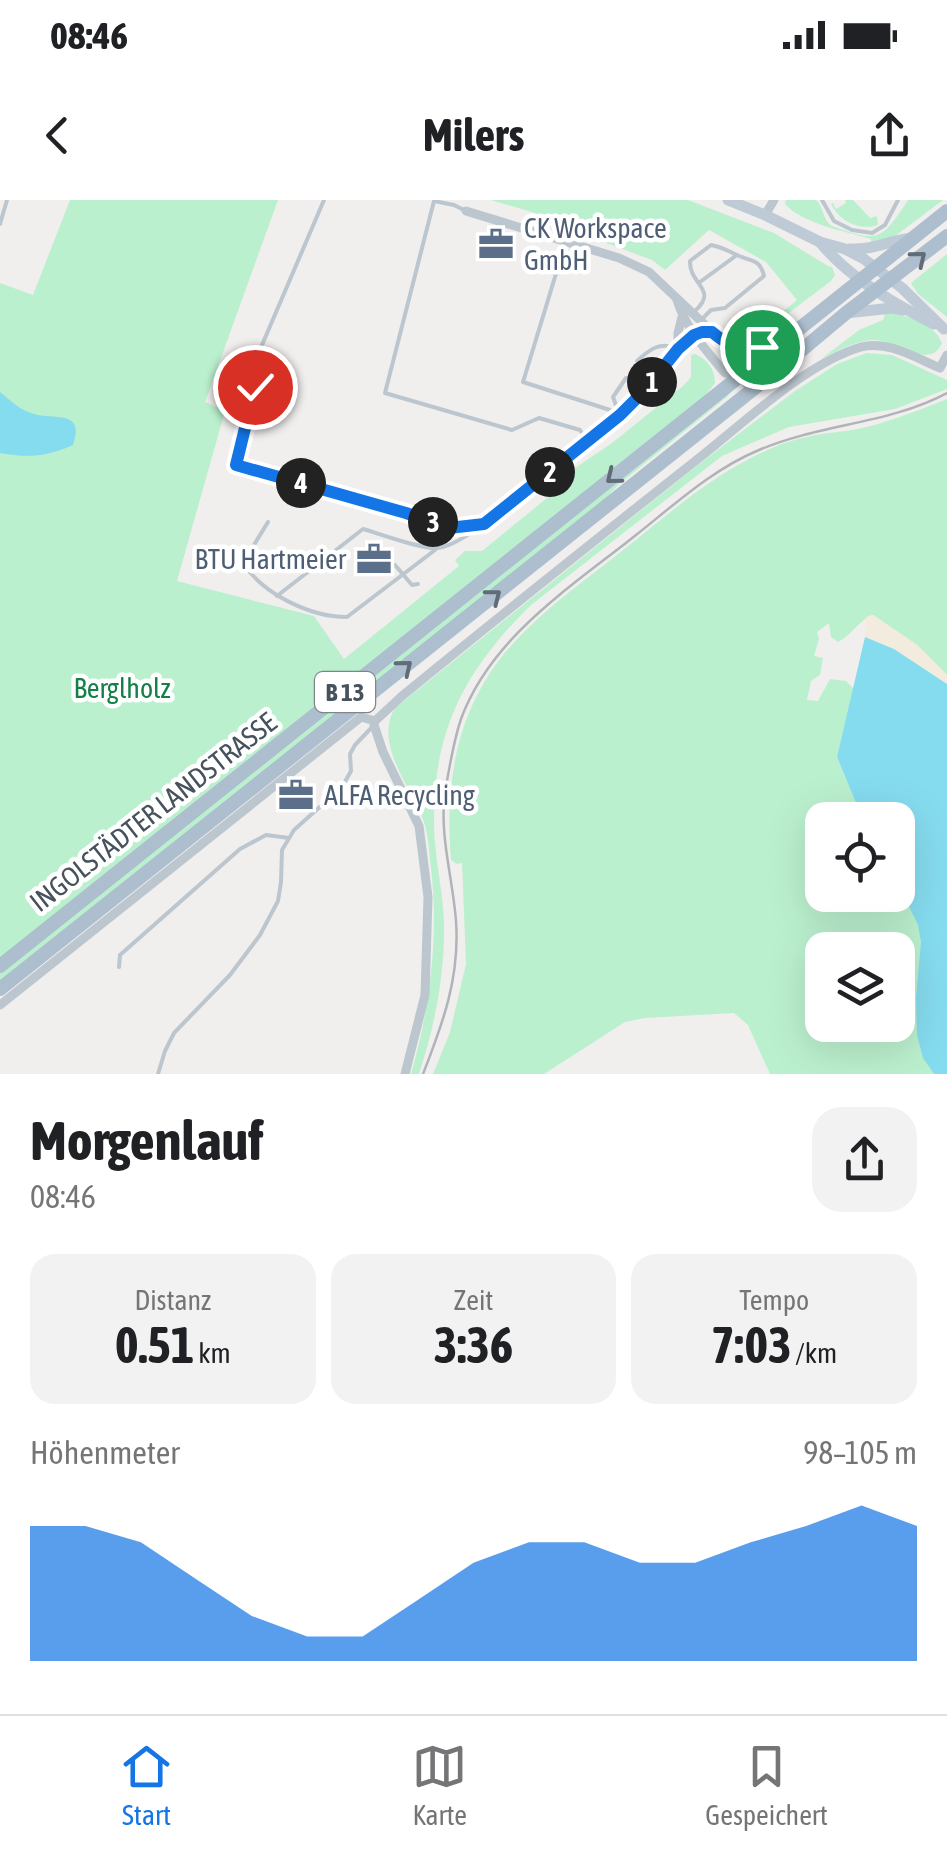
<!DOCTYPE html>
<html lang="de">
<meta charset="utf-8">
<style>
body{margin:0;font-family:"Asap Condensed",sans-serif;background:#f2f2f2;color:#202124;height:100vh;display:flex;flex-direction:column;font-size:38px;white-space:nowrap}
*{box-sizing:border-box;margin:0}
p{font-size:32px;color:#757577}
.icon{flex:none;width:55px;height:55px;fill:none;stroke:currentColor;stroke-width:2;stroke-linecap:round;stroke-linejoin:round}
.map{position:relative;height:874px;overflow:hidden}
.panel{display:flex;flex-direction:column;background:#fff;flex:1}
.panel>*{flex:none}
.fabs{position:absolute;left:805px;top:602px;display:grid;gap:20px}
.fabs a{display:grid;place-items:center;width:110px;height:110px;border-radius:20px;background:#fff;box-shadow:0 10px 40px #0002;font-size:50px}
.pin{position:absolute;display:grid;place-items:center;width:85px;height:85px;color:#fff;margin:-42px;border:5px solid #fff;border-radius:50%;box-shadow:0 2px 10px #0007}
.km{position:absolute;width:50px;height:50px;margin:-25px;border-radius:50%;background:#222;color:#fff;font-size:28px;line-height:50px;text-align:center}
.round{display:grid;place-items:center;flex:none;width:105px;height:105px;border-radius:30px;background:#f2f2f2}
.overview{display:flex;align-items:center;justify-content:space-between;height:170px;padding:0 30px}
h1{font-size:55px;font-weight:700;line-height:75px}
.figures{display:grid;grid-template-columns:repeat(3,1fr);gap:15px;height:170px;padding:10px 30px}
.figures div{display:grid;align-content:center;border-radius:25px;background:#f2f2f2;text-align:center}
.figures b{font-size:50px;font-weight:700}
.figures small{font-size:28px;font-weight:400}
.figures p{font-size:28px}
.chart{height:280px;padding:20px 30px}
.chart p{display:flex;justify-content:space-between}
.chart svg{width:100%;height:180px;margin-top:10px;fill:#1375e6;opacity:.7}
.status{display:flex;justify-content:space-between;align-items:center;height:70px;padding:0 50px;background:#fff;direction:ltr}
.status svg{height:28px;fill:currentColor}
header{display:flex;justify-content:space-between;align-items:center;height:130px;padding:0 30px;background:#fff;font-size:45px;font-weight:700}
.tabs{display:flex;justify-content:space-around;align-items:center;height:140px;border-top:2px solid #e0e0e0;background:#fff;font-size:28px;color:#757577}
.tabs a{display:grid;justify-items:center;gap:5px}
.tabs .current{color:#1375e6}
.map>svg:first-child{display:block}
.green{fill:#bbf0ce;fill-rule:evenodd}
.sand{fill:#f3ecde}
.water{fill:#86dcef}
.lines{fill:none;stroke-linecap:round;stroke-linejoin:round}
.service{stroke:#bcc6ce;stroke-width:4}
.minor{stroke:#bcc6ce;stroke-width:9}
.secondary{stroke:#becad6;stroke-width:11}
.primary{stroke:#adbfce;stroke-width:14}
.rail{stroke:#b0b4b9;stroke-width:2.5}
.oneway{stroke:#606d78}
.route-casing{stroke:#fff;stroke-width:20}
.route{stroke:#1375e6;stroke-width:12}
.labels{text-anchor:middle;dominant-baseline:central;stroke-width:9;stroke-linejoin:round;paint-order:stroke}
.shield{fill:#fff;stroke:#7e868d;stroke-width:2.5}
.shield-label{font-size:25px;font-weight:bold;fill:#46525c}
.service-label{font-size:28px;fill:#4e5e75;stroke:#fff;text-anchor:start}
.park-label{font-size:28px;fill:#148047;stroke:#fff}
.street-label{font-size:28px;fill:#46525c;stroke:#fff}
</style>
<div class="status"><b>08:46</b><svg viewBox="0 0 49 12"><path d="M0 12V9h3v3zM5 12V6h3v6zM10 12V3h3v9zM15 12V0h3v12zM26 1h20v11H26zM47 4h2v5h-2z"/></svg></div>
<header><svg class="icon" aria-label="back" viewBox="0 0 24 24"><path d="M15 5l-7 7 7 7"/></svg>Milers<svg class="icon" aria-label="share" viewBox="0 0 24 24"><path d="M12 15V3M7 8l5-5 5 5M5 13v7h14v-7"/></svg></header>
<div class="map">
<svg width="947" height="874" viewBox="0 0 947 874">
<rect width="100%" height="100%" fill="#f1eeee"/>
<g class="green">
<path d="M 70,0 L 278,0 L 205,202 L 225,211 L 177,381 L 314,416 L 344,459 L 459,366 L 455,360 L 465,351 L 482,351 L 563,285 L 566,274 L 612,243 L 683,186 L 691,177 L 691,155 L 695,154 C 707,159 715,169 715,183 L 704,197 L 0,758 L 0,83 L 33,95 Z"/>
<polygon points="491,0 688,0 774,33 828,66 832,67 835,75 831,81 758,136 750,139 797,100 766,62 709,30 665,70 652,60 601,41 602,33"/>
<path d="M 786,0 L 816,0 C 824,7 822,19 832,26 C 879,43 881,41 908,0 L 943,0 L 894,37 L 871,45 L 871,39 C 844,31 803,24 785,4 Z"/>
<path d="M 845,0 L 853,0 L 870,18 L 877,16 L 878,25 C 859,31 840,22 831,4 L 833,3 L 836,9 L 846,3 Z"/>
<polygon points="947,54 947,117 918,94 911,83"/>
<path d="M 886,112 C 906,115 934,123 942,143 C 930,172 896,138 872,140 C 853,142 837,151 821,159 L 859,130 L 883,120 Z"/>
<path d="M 867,153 L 892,155 L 947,180 L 947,189 L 895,209 L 789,227 L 722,256 L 531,405 C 466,469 433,529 434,623 C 434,656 443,689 444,722 C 445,774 435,825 419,874 L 411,874 C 430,808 439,737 431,668 C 429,653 429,637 424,622 C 412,588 373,544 395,508 L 690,271 L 795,191 L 837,164 Z"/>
<polygon points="733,189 728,196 618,285 598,307 0,783 0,773"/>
<path d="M 947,199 L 947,475 L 917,445 L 873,415 C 860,419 853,434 838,442 L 831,437 L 829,423 L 817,432 L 819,439 L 814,456 L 823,458 L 820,475 L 811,481 L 807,500 L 818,501 L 830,479 L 846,481 L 854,489 L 837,557 L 863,620 L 822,620 L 822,695 L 898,695 L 898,684 C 907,702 921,722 921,742 C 922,790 905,830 934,874 L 770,874 L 748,825 L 734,813 L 645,818 L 625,822 L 544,874 L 433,874 L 450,832 L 466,764 L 462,663 L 457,664 L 451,660 C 444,574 459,498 521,435 C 553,402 592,375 627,347 C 673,310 717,271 772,248 C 792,239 817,234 837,232 C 872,229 915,212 947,199 ZM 822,750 L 898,750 L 898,825 L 822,825 Z"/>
</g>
<polygon class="sand" points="873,415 917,445 947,475 947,484 894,449 865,437 866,417"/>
<g class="water">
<path d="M 0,192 C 11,201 20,210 34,214 C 53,220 86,209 73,245 C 46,257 28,258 0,253 Z"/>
<polygon points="865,437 894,449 947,484 947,874 934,874 923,858 917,835 916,798 921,742 918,725 898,684 898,620 863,620 837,557"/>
</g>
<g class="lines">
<g class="service">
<polyline points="324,0 259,152 255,187 236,265 406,313 449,328 484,324"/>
<polyline points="822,0 834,21 852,30 872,33 885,25 898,0"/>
<polyline points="466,11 454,5 434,1 385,193 512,230 539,218 580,230 588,242"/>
<polyline points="0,24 7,0"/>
<polyline points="566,41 523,182 610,210 620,215"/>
<polyline points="700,82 737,55"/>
<path d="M 695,111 C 719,89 689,85 690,61 L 711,45 C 722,47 728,51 737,55 C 751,62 760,58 764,76 L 725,108 L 711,110 L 701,120"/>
<path d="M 637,161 C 650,149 660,141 678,149"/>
<polyline points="618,211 613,197 626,178"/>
<path d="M 268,322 L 243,363 C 263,394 310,417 347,417 L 435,350"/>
<polyline points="395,365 412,385 418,384"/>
<path d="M 277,396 L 363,329 C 381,334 423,350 438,348 C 468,347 591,240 620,215"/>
<polyline points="119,767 120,755 240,649 266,635 289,638"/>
<polyline points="158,874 165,851 174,833 230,775 260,735 278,701 281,682 282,650 294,630 342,587 351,571 350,554 355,545 374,525"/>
</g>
<g class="minor">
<polyline points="466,11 619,58 649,72 722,141 740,163 740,176 752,190"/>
<polyline points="765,15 774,0"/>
<path d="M 677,100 C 686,129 706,150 725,173 L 739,175"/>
<polyline points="725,142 748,150 768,144 777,145"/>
<polyline points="678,149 678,133 682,117"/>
<polyline points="620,215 646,189 678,149 694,135 702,131 713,132"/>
<path d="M 375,521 L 402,496 C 500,416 599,337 699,258 C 744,223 806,163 861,147 C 888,140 916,158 940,168 L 947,155"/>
<polyline points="375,521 374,525 383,552 419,626 428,697 425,795 405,874"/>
<polyline points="0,805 361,517 375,521"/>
</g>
<g class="secondary">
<polyline points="728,0 765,15 820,42 845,49 864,59 902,88 944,129"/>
<path d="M 820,42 C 847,76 896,105 934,124"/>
<path d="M 850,49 C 876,50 889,40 913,38"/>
<polyline points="846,113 892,108 903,110"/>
</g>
<g class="primary">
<polyline points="0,766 947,11"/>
<polyline points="0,789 791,159 846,113 947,36"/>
</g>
<path class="rail" d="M 423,874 C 443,823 460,777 456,721 C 453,679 439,635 445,593 C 449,568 453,543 461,519 C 491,437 571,387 636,335 C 675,304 713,269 759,250 C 820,224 889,224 947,193"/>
</g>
<defs><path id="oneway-chevron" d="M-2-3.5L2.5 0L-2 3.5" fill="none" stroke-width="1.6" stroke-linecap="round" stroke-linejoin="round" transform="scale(2.5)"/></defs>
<g class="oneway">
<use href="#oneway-chevron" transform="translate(919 58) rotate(-39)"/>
<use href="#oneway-chevron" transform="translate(613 277) rotate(141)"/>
<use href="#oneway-chevron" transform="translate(494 396) rotate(-38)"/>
<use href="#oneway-chevron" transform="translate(405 467) rotate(-39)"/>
</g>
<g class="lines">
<defs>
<path id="route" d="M 255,187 L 236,265 L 406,313 L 449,328 L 484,324 L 620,215 L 646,189 L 678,149 L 694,135 L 702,132 L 712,132 C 726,144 744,153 762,147"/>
</defs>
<use href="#route" class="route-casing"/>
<use href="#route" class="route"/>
</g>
<defs>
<symbol id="office-bare" viewBox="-9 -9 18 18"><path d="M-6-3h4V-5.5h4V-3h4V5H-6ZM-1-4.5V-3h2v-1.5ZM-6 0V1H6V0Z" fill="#5c6f8a" stroke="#fff" stroke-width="2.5" paint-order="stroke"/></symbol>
</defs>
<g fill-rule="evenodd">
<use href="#office-bare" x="471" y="19" width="50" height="50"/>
<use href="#office-bare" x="349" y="334" width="50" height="50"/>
<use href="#office-bare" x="271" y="570" width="50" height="50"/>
</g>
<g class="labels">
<rect class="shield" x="315" y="472" width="60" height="40" rx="8"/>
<g class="shield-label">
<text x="345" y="492">B 13</text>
</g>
<g class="service-label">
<text x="524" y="28">CK Workspace<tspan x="524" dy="32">GmbH</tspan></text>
<text x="346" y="359" text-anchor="end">BTU Hartmeier</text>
<text x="324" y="595">ALFA Recycling</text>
</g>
<g class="park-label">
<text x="122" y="488">Berglholz</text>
</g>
<g class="street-label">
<text transform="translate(153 612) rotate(-38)">INGOLSTÄDTER LANDSTRASSE</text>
</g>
</g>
</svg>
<div class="fabs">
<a><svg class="icon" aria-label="locate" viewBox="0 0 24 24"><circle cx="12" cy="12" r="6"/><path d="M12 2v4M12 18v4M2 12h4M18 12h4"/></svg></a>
<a><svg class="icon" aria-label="layers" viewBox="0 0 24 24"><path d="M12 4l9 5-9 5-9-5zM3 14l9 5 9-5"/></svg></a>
</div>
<div class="pin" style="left:762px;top:147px;background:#1e9e55"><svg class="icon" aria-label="arrive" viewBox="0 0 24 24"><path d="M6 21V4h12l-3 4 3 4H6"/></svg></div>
<div class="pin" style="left:255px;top:187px;background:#d93025"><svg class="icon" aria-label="check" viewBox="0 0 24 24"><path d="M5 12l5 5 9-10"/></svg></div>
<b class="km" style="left:652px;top:182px">1</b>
<b class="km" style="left:550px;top:272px">2</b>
<b class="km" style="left:433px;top:322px">3</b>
<b class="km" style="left:301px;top:283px">4</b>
</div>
<section class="panel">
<div class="overview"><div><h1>Morgenlauf</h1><p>08:46</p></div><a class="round"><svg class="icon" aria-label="share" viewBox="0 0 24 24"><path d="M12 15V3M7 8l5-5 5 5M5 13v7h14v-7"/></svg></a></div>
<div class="figures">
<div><p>Distanz</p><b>0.51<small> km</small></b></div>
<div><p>Zeit</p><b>3:36</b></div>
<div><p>Tempo</p><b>7:03<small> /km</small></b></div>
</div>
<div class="chart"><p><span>Höhenmeter</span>98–105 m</p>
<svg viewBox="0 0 160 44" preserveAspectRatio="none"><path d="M0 44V11L10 11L20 15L30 24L40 33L50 38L60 38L70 29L80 20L90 15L100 15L110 20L120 20L130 15L140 11L150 6L160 11V44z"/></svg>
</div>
</section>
<nav class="tabs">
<a class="current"><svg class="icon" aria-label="home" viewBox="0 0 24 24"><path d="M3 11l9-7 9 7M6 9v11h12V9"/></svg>Start</a>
<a><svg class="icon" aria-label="map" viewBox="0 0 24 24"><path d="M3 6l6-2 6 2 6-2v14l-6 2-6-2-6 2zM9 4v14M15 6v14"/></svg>Karte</a>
<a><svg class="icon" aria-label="saved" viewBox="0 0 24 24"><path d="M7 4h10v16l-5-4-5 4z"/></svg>Gespeichert</a>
</nav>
